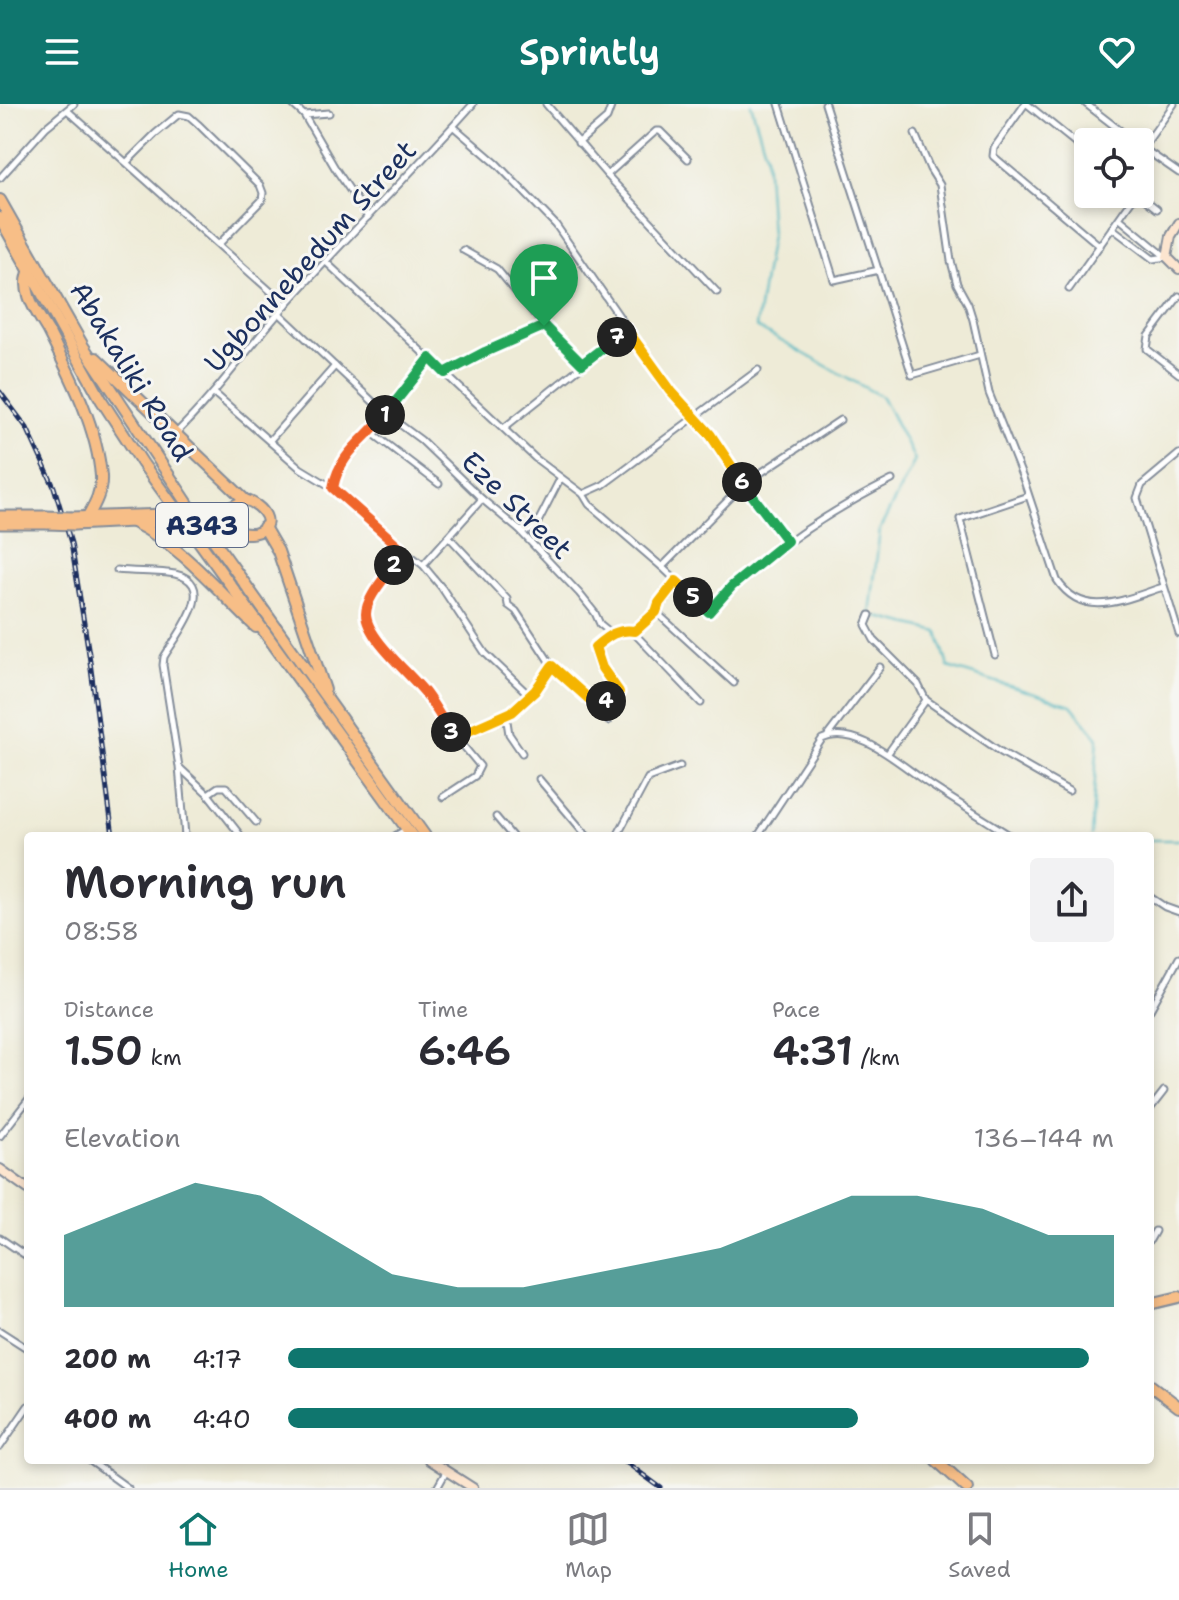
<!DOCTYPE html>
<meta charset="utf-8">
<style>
body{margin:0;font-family:"Shantell Sans",sans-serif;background:#f2f2f3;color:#2b2b33;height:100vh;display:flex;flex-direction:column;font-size:30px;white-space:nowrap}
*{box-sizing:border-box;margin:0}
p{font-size:26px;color:#7c7c81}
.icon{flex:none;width:44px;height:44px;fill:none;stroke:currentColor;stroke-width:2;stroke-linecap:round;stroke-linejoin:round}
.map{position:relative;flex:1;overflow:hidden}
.panel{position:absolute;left:24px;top:728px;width:1130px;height:632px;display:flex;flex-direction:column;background:#fff;border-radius:8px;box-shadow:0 4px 12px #0003}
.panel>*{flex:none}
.buttons{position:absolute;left:1074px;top:24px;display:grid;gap:16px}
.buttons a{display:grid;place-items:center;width:80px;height:80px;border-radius:8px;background:#fff;box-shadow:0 4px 12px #0003;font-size:40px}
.pin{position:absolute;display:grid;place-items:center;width:68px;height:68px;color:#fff;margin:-82px -34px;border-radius:50% 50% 50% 0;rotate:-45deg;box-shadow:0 0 8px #0007}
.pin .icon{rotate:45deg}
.km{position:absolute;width:40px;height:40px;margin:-20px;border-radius:50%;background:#222;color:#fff;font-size:22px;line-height:40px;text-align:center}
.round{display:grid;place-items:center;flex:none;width:84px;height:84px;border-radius:8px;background:#f2f2f3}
.headline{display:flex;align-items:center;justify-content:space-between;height:136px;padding:0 40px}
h1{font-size:44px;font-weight:600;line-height:60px}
.stats{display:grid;grid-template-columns:repeat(3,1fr);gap:12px;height:136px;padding:8px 40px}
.stats div{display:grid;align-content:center}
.stats b{font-size:40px;font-weight:600}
.stats small{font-size:22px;font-weight:400}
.stats p{font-size:22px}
.chart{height:224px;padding:16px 40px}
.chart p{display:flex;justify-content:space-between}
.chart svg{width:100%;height:144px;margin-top:8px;fill:#0f766e;opacity:.7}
ul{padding:0 40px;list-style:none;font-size:26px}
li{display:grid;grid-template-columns:128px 96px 1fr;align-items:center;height:60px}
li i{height:20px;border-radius:10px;background:#0f766e}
header{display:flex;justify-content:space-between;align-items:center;height:104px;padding:0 40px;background:#0f766e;color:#fff;font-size:36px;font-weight:600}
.menu{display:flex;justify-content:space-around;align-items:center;height:112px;border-top:2px solid #e1e1e2;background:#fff;font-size:22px;color:#7c7c81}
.menu a{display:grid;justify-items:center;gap:4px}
.menu .selected{color:#0f766e}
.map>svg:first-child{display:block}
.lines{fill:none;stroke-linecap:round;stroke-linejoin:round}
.stream{stroke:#46b4c1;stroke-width:2}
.street-casing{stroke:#848d9a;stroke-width:9}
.secondary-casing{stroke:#848d9a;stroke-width:12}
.primary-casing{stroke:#848d9a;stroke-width:13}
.highway-casing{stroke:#848d9a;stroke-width:14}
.street{stroke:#fff;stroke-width:5}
.secondary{stroke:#fce5cf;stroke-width:8}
.primary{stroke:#f7be87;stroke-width:9}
.highway{stroke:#f7be87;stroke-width:10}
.rail-casing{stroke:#1b2f5e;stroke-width:5}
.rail{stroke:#f6f6f2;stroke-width:2;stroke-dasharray:6;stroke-linecap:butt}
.primary-bridge-casing{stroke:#848d9a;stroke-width:13;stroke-linecap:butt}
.primary-bridge{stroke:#f7be87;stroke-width:9}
.split-1-casing{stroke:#fff;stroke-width:16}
.split-2-casing{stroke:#fff;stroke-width:16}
.split-3-casing{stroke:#fff;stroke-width:16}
.split-4-casing{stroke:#fff;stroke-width:16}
.split-5-casing{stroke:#fff;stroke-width:16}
.split-6-casing{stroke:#fff;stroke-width:16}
.split-7-casing{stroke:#fff;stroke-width:16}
.split-8-casing{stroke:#fff;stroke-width:16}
.split-1{stroke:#22a559;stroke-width:10}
.split-2{stroke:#f0652b;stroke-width:10}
.split-3{stroke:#f0652b;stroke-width:10}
.split-4{stroke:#f5b400;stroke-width:10}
.split-5{stroke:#f5b400;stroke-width:10}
.split-6{stroke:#22a559;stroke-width:10}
.split-7{stroke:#f5b400;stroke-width:10}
.split-8{stroke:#22a559;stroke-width:10}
.labels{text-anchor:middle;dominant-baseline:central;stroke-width:6;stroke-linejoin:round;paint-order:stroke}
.shield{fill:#f6f6f2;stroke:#5d6b8a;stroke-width:2}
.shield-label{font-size:26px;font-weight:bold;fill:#1b2f5e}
.street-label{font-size:28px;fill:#1b2f5e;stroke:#f6f6f2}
</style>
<header><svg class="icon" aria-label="menu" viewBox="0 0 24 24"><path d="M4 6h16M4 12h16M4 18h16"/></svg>Sprintly<svg class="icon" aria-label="heart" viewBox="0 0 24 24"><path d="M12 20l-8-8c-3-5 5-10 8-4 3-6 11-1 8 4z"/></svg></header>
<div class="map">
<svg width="1179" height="1384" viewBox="0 0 1179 1384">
<rect width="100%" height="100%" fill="#f6f6f2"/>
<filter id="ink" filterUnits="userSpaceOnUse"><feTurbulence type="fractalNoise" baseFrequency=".0125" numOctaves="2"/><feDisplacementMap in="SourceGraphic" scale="16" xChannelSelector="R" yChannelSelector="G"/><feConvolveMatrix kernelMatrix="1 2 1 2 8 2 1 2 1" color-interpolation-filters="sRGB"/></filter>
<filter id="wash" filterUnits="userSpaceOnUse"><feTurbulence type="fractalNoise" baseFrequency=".006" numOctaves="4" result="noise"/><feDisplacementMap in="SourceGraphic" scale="32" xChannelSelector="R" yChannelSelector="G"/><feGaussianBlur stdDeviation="1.8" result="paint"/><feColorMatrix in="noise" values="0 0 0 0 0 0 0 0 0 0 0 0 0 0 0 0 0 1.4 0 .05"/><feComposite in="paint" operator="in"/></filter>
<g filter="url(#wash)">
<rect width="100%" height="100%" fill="#eeebd7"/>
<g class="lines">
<g class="stream">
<polyline points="751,0 766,50 771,131 756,223 882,293 915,356 880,425 870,511 938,528 948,563 1071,601 1098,634 1091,732"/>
<polyline points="1150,736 1179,736"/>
</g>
</g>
</g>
<g filter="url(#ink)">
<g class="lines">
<defs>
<g id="street">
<polyline points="292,0 304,11 335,64 368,113"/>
<polyline points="546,0 607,71 717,188"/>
<polyline points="779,0 834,176 879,166"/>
<polyline points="825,0 912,271 980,251"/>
<polyline points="1025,0 994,44 993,52 1100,142"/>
<polyline points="1027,0 1088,49"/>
<polyline points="1086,0 1135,38"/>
<polyline points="67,6 286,201"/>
<polyline points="304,11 329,9"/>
<polyline points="454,23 497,60 556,121 671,287 710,330 787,437"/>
<path d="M 915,30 L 930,65 L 940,81 L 951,157 L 957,180 L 968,200 L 973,216 L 989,289 L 1024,377 L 1057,476 C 1084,517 1125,495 1163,483"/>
<polyline points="578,39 607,14 612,0"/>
<polyline points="1140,42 1179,69"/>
<polyline points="1143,44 1174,0"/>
<polyline points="127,58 155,30 179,10 189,12 198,20 260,81 263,89 262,96 219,140"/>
<polyline points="607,71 656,27 660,27 688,55"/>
<polyline points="0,74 46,23 74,0"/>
<polyline points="1138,90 1157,105"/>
<polyline points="1120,115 1166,153"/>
<polyline points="1112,124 1153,155 1167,153"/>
<path d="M 326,158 L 535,354 L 583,390 L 589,400 L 662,463 L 709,508 C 723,489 741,476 759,461 C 800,427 844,400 892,376"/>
<polyline points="1069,185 1136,90"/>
<polyline points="1179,192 1149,232 1147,245 1179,270"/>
<polyline points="279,209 335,262"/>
<polyline points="544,222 582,260"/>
<polyline points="445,269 485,248 544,222 497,165 463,146"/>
<polyline points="214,289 300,364 333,384 387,433 423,461 442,484 485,549 529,591"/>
<polyline points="505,323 627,226"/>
<polyline points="371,328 439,380"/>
<path d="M 176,329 C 216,290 248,244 284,203 C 345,134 412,69 473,0"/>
<polyline points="270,336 335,262 386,310 421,336 482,395 519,426 579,489 595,509 600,520 611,529"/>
<polyline points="1179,350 1142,381 1137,394 1179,530"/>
<polyline points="333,384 338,364 343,355 371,328 430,254"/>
<polyline points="583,390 603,381 758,266"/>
<polyline points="519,426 529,427 538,418 560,375"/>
<polyline points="449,433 507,495 508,501 516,507 552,562 603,607 608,617"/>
<polyline points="403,446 368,501 366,510 368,520 380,538 425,588 446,621 480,662 475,672 443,693"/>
<polyline points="423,461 482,395"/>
<polyline points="662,463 744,380 840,316"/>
<path d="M 117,466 C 134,468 160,467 175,470 C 221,480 176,532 164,553 L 163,561 L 179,663 L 185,732"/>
<polyline points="656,508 734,579"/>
<polyline points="870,511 866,521 874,536 918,580 926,596 1001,648 1069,687"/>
<polyline points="632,527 701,599"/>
<polyline points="995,551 960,415 1028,392"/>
<path d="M 598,603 L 619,588 C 611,573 596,561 595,543 C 607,533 617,523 635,527 L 656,508 L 659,499 L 676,477"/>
<polyline points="506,611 509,630 522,649"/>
<polyline points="828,631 880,563"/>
<polyline points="455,633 512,608 535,587 552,562"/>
<polyline points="888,649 926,596"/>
<polyline points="180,664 208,690 241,732"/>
<polyline points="539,675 587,732"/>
<polyline points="208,690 218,683 226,683 256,718"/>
<polyline points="496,713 512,732"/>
<polyline points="395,732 407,725"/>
<polyline points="617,732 648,674 680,662"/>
<path d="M 758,732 L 822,635 C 857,618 905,665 932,682 C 958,699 984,715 1011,732"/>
<polyline points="1150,793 1165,803 1179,808"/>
<polyline points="1150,906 1179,854"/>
<polyline points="1150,1005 1164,987"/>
<polyline points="0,1032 28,996"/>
<polyline points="0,1134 28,1153"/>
<polyline points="1150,1136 1155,1127"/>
<polyline points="0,1227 28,1245"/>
<polyline points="0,1343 28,1302"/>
<polyline points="89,1356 128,1384"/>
<polyline points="437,1384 446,1368"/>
</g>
<g id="secondary">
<polyline points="1179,119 1171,132 1167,153 1179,165"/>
<polyline points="0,1065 28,1085"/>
<polyline points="429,1356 473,1384"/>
</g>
<g id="primary">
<path d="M 207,408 L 226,405 L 245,396 C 263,400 279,423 255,429 C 242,432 224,422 211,421"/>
<polyline points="0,412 46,412"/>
<polyline points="72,413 167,410"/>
<polyline points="0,420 48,420"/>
<polyline points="74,421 133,418 172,420"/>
</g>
<g id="highway">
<polyline points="0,96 83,242 190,403 425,732"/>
<polyline points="0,114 102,297 143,360 412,732"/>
<path d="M 30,166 C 20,188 37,208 48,227 C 70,271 97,322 101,372 C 102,387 95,400 88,412"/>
<polyline points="96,254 245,396"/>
<path d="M 133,418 C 182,442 217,486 256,523"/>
<polyline points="264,423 278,447 325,586"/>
<polyline points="1150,1200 1179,1193"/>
<polyline points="1150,1281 1179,1303"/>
<polyline points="936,1356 967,1384"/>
</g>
</defs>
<use href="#street" class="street-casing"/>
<use href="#secondary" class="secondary-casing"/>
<use href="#primary" class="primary-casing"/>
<use href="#highway" class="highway-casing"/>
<use href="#street" class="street"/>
<use href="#secondary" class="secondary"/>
<use href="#primary" class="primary"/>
<use href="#highway" class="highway"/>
<defs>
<g id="rail">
<polyline points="0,288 27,324 54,383 71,439 89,550 113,732"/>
<polyline points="623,1356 661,1384"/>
</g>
</defs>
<use href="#rail" class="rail-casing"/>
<use href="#rail" class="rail"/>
<defs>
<g id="primary-bridge">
<polyline points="167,410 207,408"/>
<polyline points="46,412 72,413"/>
<polyline points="48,420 74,421"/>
<polyline points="172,420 211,421"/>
</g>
</defs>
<use href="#primary-bridge" class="primary-bridge-casing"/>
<use href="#primary-bridge" class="primary-bridge"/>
</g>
</g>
<g class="lines" filter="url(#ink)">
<defs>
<polyline id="split-1" points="385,311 430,254 445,269 485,248 544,222"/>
<path id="split-2" d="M 385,311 C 364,336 339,350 333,384 L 403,446 L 394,461"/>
<path id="split-3" d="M 394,461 C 385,474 366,494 366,510 C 366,534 412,571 426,590 C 435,602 442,616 451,628"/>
<polyline id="split-4" points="451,628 455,633 512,608 535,587 552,562 598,603 606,597"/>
<path id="split-5" d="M 606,597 L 619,588 L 602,564 L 595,543 C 607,533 617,524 635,527 L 656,508 L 659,499 L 676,477 L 693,493"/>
<polyline id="split-6" points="693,493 709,508 732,482 787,437 742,378"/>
<polyline id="split-7" points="617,233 627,226 671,287 710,330 742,378"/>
<polyline id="split-8" points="544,222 582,260 617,233"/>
</defs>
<use href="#split-1" class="split-1-casing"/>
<use href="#split-2" class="split-2-casing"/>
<use href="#split-3" class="split-3-casing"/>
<use href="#split-4" class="split-4-casing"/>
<use href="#split-5" class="split-5-casing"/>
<use href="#split-6" class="split-6-casing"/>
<use href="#split-7" class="split-7-casing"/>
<use href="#split-8" class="split-8-casing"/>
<use href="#split-1" class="split-1"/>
<use href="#split-2" class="split-2"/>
<use href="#split-3" class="split-3"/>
<use href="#split-4" class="split-4"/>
<use href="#split-5" class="split-5"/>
<use href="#split-6" class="split-6"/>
<use href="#split-7" class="split-7"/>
<use href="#split-8" class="split-8"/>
</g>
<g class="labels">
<rect class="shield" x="156" y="399" width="92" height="44" rx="6"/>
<g class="shield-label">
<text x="202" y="421">A343</text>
</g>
<g class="street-label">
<text transform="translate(310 152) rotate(-48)">Ugbonnebedum Street</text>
<text transform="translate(132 267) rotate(58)">Abakaliki Road</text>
<text transform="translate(517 401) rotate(44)">Eze Street</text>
</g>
</g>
</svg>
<div class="buttons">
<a><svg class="icon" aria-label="locate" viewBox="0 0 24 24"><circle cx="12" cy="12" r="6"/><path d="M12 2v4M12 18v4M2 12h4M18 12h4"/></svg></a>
</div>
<div class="pin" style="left:544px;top:222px;background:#1e9e55"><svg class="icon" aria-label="arrive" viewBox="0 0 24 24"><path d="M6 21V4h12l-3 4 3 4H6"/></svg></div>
<b class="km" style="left:385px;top:311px">1</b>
<b class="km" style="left:394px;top:461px">2</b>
<b class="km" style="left:451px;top:628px">3</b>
<b class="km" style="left:606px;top:597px">4</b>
<b class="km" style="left:693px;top:493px">5</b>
<b class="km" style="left:742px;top:378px">6</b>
<b class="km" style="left:617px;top:233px">7</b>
<section class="panel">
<div class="headline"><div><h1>Morning run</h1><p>08:58</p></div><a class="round"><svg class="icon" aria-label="share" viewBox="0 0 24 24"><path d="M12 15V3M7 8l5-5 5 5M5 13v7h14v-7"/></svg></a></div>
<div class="stats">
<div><p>Distance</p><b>1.50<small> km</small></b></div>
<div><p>Time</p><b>6:46</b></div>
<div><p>Pace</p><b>4:31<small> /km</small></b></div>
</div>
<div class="chart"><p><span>Elevation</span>136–144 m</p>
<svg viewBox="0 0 160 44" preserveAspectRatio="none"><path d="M0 44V22L10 14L20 6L30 10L40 22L50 34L60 38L70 38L80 34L90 30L100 26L110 18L120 10L130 10L140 14L150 22L160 22V44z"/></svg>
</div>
<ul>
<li><b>200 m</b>4:17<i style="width:97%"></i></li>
<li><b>400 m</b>4:40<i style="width:69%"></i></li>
</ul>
</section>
</div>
<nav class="menu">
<a class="selected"><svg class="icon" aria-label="home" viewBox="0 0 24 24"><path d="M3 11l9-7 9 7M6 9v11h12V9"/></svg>Home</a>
<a><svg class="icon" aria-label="map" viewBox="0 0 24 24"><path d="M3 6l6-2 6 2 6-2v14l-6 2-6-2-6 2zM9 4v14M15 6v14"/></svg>Map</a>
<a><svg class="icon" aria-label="saved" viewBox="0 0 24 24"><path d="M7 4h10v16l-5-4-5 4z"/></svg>Saved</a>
</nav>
